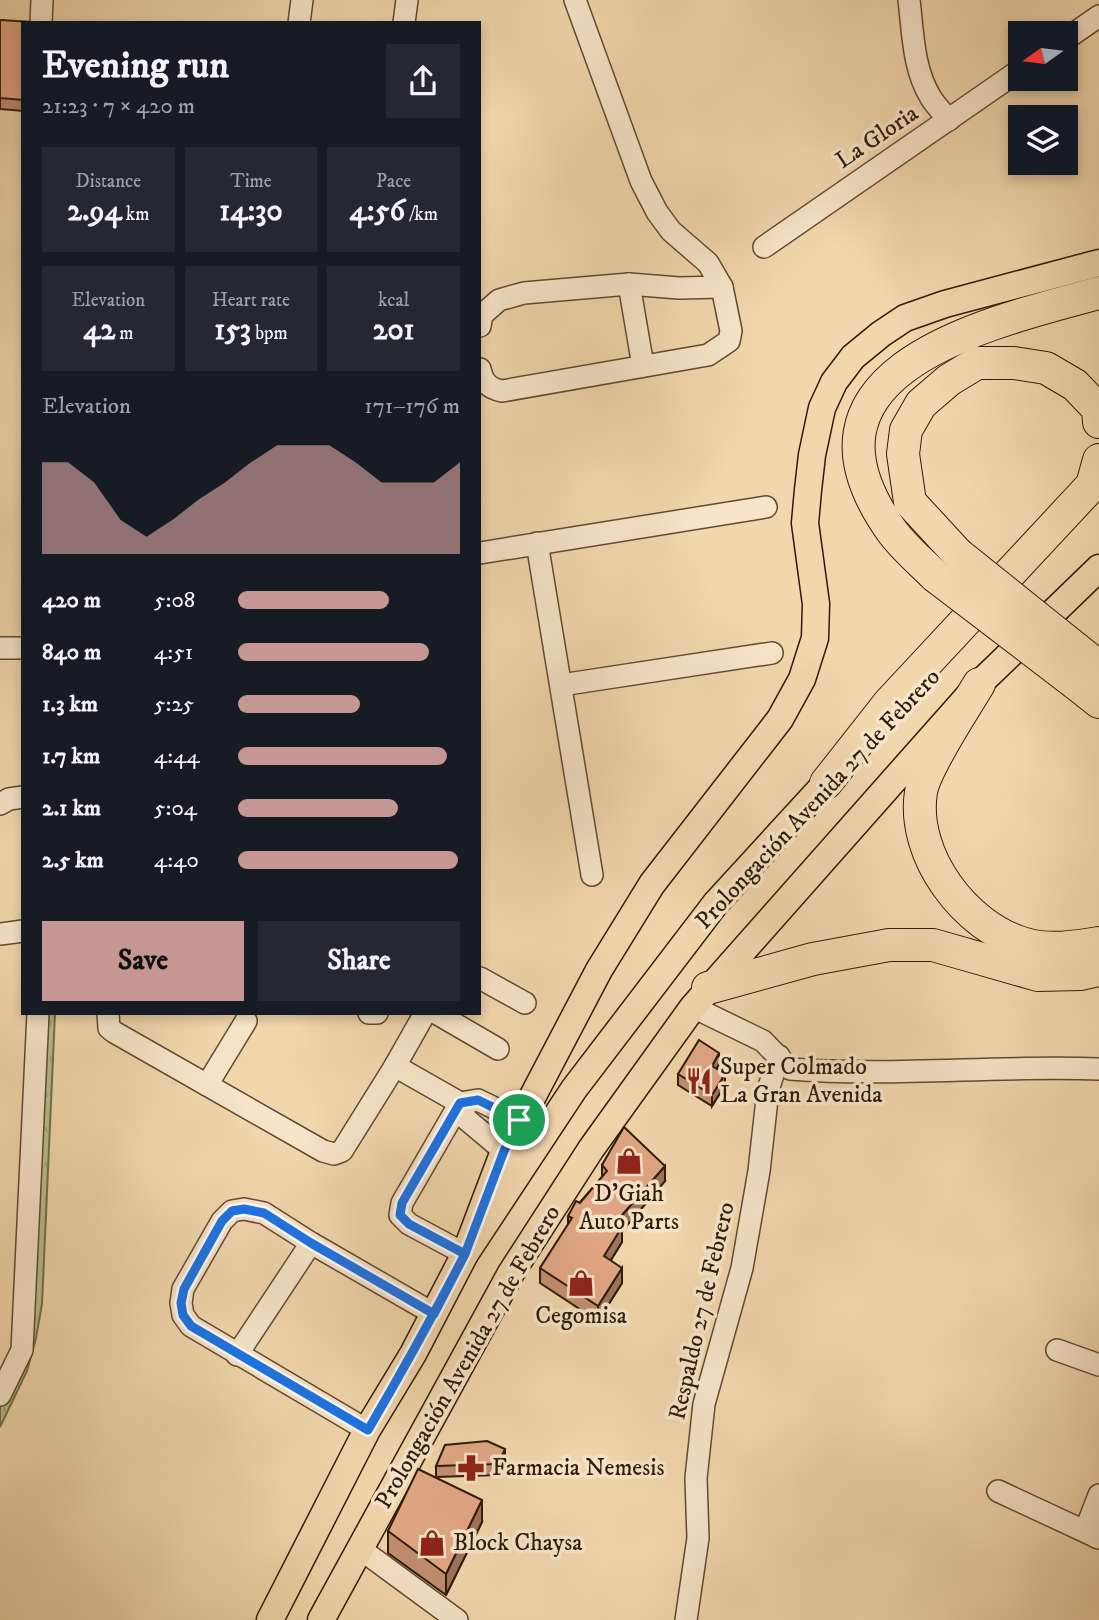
<!DOCTYPE html>
<meta charset="utf-8">
<style>
body{margin:0;font-family:"IM FELL DW Pica",serif;background:#242831;color:#f1f3f6;height:100vh;display:flex;flex-direction:column;font-size:26px;white-space:nowrap}
*{box-sizing:border-box;margin:0}
p{font-size:23px;color:#9ea1a6}
.icon{flex:none;width:38px;height:38px;fill:none;stroke:currentColor;stroke-width:2;stroke-linecap:round;stroke-linejoin:round}
.map{position:relative;flex:1;overflow:hidden}
.side{position:absolute;left:21px;top:21px;width:460px;height:994px;display:flex;flex-direction:column;background:#171b24;border-radius:0px;box-shadow:0 4px 10px #0003}
.side>*{flex:none}
.needle{width:46px;rotate:256deg}
.buttons{position:absolute;left:1008px;top:21px;display:grid;gap:14px}
.buttons a{display:grid;place-items:center;width:70px;height:70px;border-radius:0px;background:#171b24;box-shadow:0 4px 10px #0003;font-size:35px}
.pin{position:absolute;display:grid;place-items:center;width:60px;height:60px;color:#fff;margin:-30px;border:4px solid #fff;border-radius:50%;box-shadow:0 2px 7px #0007}
.round{display:grid;place-items:center;flex:none;width:74px;height:74px;border-radius:0px;background:#242831}
.head{display:flex;align-items:center;justify-content:space-between;height:119px;padding:0 21px}
h1{font-size:38px;font-weight:800;line-height:52px}
.stats{display:grid;grid-template-columns:repeat(3,1fr);gap:10px;height:119px;padding:7px 21px}
.stats div{display:grid;align-content:center;border-radius:0px;background:#242831;text-align:center}
.stats b{font-size:30px;font-weight:800}
.stats small{font-size:19px;font-weight:400}
.stats p{font-size:19px}
.chart{height:196px;padding:14px 21px}
.chart p{display:flex;justify-content:space-between}
.chart svg{width:100%;height:126px;margin-top:7px;fill:#c59692;opacity:.7}
.button{display:flex;gap:14px;margin-top:auto;padding:14px 21px}
.button a{flex:1;height:80px;border-radius:0px;background:#c59692;color:#111;font-size:28px;font-weight:800;line-height:80px;text-align:center}
.button a+a{background:#242831;color:#f1f3f6}
ul{padding:0 21px;list-style:none;font-size:23px}
li{display:grid;grid-template-columns:112px 84px 1fr;align-items:center;height:52px}
li i{height:18px;border-radius:9px;background:#c59692}
.map>svg:first-child{display:block}
.grass{fill:url(#grass-tufts);stroke:#726e4c;stroke-width:2}
.lines{fill:none;stroke-linecap:round;stroke-linejoin:round}
.minor-casing{stroke:#5f4a32;stroke-width:24}
.major-casing{stroke:#2e1c0a;stroke-width:29}
.highway-casing{stroke:#2e1c0a;stroke-width:34}
.minor{stroke:#f7e4c9;stroke-width:21}
.major{stroke:#f2d6ac;stroke-width:26}
.highway{stroke:#f2d6ac;stroke-width:32}
.highway-bridge-casing{stroke:#2e1c0a;stroke-width:34;stroke-linecap:butt}
.highway-bridge{stroke:#f2d6ac;stroke-width:32}
.wall{fill:#c29072;stroke:#2e1c0a;stroke-width:2}
.shaded-wall{fill:#9e755d;stroke:#2e1c0a;stroke-width:2}
.building{fill:#e2a785;stroke:#2e1c0a;stroke-width:2}
.route-casing{stroke:#fff;stroke-width:14}
.route{stroke:#1a73e8;stroke-width:9}
.labels{text-anchor:middle;dominant-baseline:central;stroke-width:7;stroke-linejoin:round;paint-order:stroke}
.street-label{font-size:24px;fill:#2e1c0a;stroke:#f7e4c9}
.poi-label{font-size:24px;fill:#2e1c0a;stroke:#f7e4c9;text-anchor:start}
</style>
<div class="map">
<svg width="1099" height="1620" viewBox="0 0 1099 1620">
<defs>
<pattern id="grass-tufts" width="24" height="20" patternUnits="userSpaceOnUse" patternTransform="scale(1.75)"><rect width="24" height="20" fill="#b5bf8e"/><path d="M3 7l-1-3M5 7V3M7 7l1-3M15 17l-1-3M17 17v-4M19 17l1-3" fill="none" stroke="#9ca479"/></pattern>
</defs>
<rect width="100%" height="100%" fill="#f2d6ac"/>
<filter id="stains"><feTurbulence type="fractalNoise" baseFrequency=".00286" numOctaves="4"/><feColorMatrix values="0 0 0 0 .2 0 0 0 0 .09 0 0 0 0 .02 0 0 0 .5 -.17"/></filter>
<radialGradient id="worn" r=".72"><stop offset=".6" stop-color="#630" stop-opacity="0"/><stop offset="1" stop-color="#630" stop-opacity=".3"/></radialGradient>
<polygon class="grass" points="45,1013 55,1013 42,1304 36,1338 27,1371 0,1427 0,1405 11,1383"/>
<g class="lines">
<defs>
<g id="minor">
<path d="M 909,0 C 913,33 913,69 931,98 C 936,106 943,113 949,120"/>
<polyline points="41,23 42,0"/>
<polyline points="299,23 302,0"/>
<polyline points="404,23 407,0"/>
<polyline points="1066,39 1099,16"/>
<polyline points="764,247 1020,70"/>
<polyline points="629,284 643,366"/>
<polyline points="480,326 482,315 499,300 524,293 629,284 679,288 722,287 708,263 671,231 657,212 641,181 575,0"/>
<path d="M 480,369 C 483,382 488,388 502,391 L 708,355 L 729,341 L 731,331 L 722,287"/>
<polyline points="537,543 592,875"/>
<polyline points="480,553 766,507"/>
<polyline points="0,648 23,648"/>
<polyline points="561,685 772,653"/>
<polyline points="0,804 9,799 23,797"/>
<polyline points="0,934 23,931"/>
<polyline points="480,978 525,1003"/>
<path d="M 693,1007 L 763,1041 L 790,1069 C 893,1077 996,1065 1099,1069"/>
<polyline points="108,1013 109,1028 114,1032 323,1151 334,1154 342,1151 395,1066 425,1013"/>
<polyline points="369,1013 377,1013"/>
<polyline points="436,1013 498,1049"/>
<polyline points="395,1066 460,1103 466,1119 504,1151"/>
<polyline points="207,1085 246,1021"/>
<polyline points="465,1254 409,1224 400,1215 402,1203 460,1103 478,1100 519,1120"/>
<polyline points="1057,1350 1099,1365"/>
<polyline points="237,1355 311,1243"/>
<polyline points="0,1395 22,1350 38,1013"/>
<polyline points="367,1430 191,1326 183,1315 181,1303 183,1289 222,1221 232,1211 244,1209 264,1213 311,1243 434,1314"/>
<polyline points="998,1491 1099,1538"/>
<polyline points="1096,1537 1089,1521 1099,1495"/>
<polyline points="359,1548 457,1620"/>
<polyline points="686,1620 698,1538 696,1478 704,1404 742,1268 759,1171 768,1090 779,1056"/>
</g>
<g id="major">
<polyline points="465,1254 504,1151 599,970 652,884 780,719 802,679 815,638 816,604 805,523 808,490 812,455 822,408 834,382 853,357 881,334 905,318 945,304 1099,263"/>
<polyline points="270,1620 367,1430 413,1354 465,1254 574,1089 716,903 826,783"/>
<polyline points="321,1620 511,1273 591,1149 693,1007 979,684 1099,568"/>
</g>
<g id="highway">
<polyline points="958,554 910,502 903,454 906,430 921,404 949,380 977,363 1014,363 1046,368 1075,385 1098,409 1099,422"/>
<path d="M 935,576 C 920,561 903,547 891,530 C 778,370 988,323 1099,293"/>
<polyline points="1075,683 1099,702"/>
<path d="M 979,684 C 965,708 925,767 921,792 C 911,855 965,927 1025,944 C 1050,951 1074,947 1099,943"/>
<polyline points="826,783 889,703 1092,485 1099,460"/>
<polyline points="708,988 813,959 889,945 933,945 1038,975 1080,974 1099,970"/>
</g>
</defs>
<use href="#minor" class="minor-casing"/>
<use href="#major" class="major-casing"/>
<use href="#highway" class="highway-casing"/>
<use href="#minor" class="minor"/>
<use href="#major" class="major"/>
<use href="#highway" class="highway"/>
<defs>
<g id="highway-bridge">
<polyline points="958,554 1099,667"/>
<polyline points="935,576 1075,683"/>
</g>
</defs>
<use href="#highway-bridge" class="highway-bridge-casing"/>
<use href="#highway-bridge" class="highway-bridge"/>
</g>
<g class="wall">
<polygon points="0,20 23,23 23,111 0,109"/>
<polygon points="719,1064 717,1069 725,1085 712,1106 678,1085 678,1074"/>
<polygon points="602,1165 665,1181 622,1231 622,1242 611,1260 622,1283 598,1321 540,1283 540,1268 568,1225 568,1216 602,1177"/>
<polygon points="505,1460 498,1475 436,1477 436,1466"/>
<polygon points="482,1522 446,1595 388,1553 388,1531"/>
</g>
<g class="shaded-wall">
<polygon points="719,1053 719,1064 712,1077 712,1066"/>
<polygon points="725,1074 725,1085 712,1106 712,1095"/>
<polygon points="665,1166 665,1181 622,1231 622,1242 604,1271 604,1256 615,1223"/>
<polygon points="622,1268 622,1283 598,1321 598,1306"/>
<polygon points="505,1449 505,1460 498,1475 498,1464"/>
<polygon points="482,1500 482,1522 446,1595 446,1574"/>
</g>
<g class="building">
<polygon points="0,20 33,22 23,23 23,100 0,98"/>
<polygon points="699,1040 719,1053 712,1066 725,1074 712,1095 678,1074"/>
<polygon points="624,1127 665,1166 615,1223 622,1227 604,1256 622,1268 598,1306 540,1268 572,1218 568,1216 576,1201 580,1203 607,1171 602,1165"/>
<polygon points="487,1441 505,1449 498,1464 436,1466 445,1445"/>
<polygon points="418,1469 482,1500 446,1574 388,1531"/>
</g>
<g class="lines">
<defs>
<path id="route" d="M 519,1120 L 504,1151 L 465,1254 L 434,1314 L 311,1243 L 264,1213 L 244,1209 L 232,1211 L 222,1221 L 184,1289 L 181,1303 L 183,1315 L 191,1326 L 368,1430 C 402,1372 434,1314 465,1254 L 409,1224 L 400,1215 L 402,1203 L 460,1103 L 478,1100 L 519,1120"/>
</defs>
<use href="#route" class="route-casing"/>
<use href="#route" class="route"/>
</g>
<defs>
<symbol id="restaurant-bare" viewBox="-9 -9 18 18"><path d="M-5-6h1v4h1v-4h1v4h1v-4h1v5L-1.5 .5V6h-2V.5L-5-1ZM5-6V6H3V1.5H1.5Q1.5-4 5-6Z" fill="#8f2418" stroke="#f7e4c9" stroke-width="2.5" paint-order="stroke"/></symbol>
<symbol id="shop-bare" viewBox="-9 -9 18 18"><path d="M-5-2.5h2.3a2.7 3.5 0 0 1 5.4 0H5L5.5 6h-11ZM-1.5-2.5h3a1.5 2.3 0 0 0-3 0Z" fill="#8f2418" stroke="#f7e4c9" stroke-width="2.5" paint-order="stroke"/></symbol>
<symbol id="pharmacy-bare" viewBox="-9 -9 18 18"><path d="M-2-6h4v4h4v4h-4v4h-4v-4h-4v-4h4Z" fill="#8f2418" stroke="#f7e4c9" stroke-width="2.5" paint-order="stroke"/></symbol>
</defs>
<g fill-rule="evenodd">
<use href="#restaurant-bare" x="680" y="1062" width="38" height="38"/>
<use href="#shop-bare" x="610" y="1142" width="38" height="38"/>
<use href="#shop-bare" x="562" y="1264" width="38" height="38"/>
<use href="#pharmacy-bare" x="452" y="1449" width="38" height="38"/>
<use href="#shop-bare" x="413" y="1524" width="38" height="38"/>
</g>
<g class="labels">
<g class="street-label">
<text transform="translate(877 137) rotate(-34)">La Gloria</text>
<text transform="translate(818 799) rotate(-47)">Prolongación Avenida 27 de Febrero</text>
<text transform="translate(702 1311) rotate(-77)">Respaldo 27 de Febrero</text>
<text transform="translate(468 1357) rotate(-60)">Prolongación Avenida 27 de Febrero</text>
</g>
<g class="poi-label">
<text x="720" y="1067">Super Colmado<tspan x="720" dy="28">La Gran Avenida</tspan></text>
<text x="629" y="1194" text-anchor="middle">D'Giah<tspan x="629" dy="28">Auto Parts</tspan></text>
<text x="581" y="1316" text-anchor="middle">Cegomisa</text>
<text x="492" y="1468">Farmacia Nemesis</text>
<text x="453" y="1543">Block Chaysa</text>
</g>
</g>
<rect width="100%" height="100%" filter="url(#stains)"/>
<rect width="100%" height="100%" fill="url(#worn)"/>
</svg>
<div class="buttons">
<a><svg class="needle" viewBox="-14 -14 28 28"><path d="M0-13l5 13h-10z" fill="#e53935"/><path d="M0 13l5-13h-10z" fill="#9ea1a6"/></svg></a>
<a><svg class="icon" aria-label="layers" viewBox="0 0 24 24"><path d="M12 4l9 5-9 5-9-5zM3 14l9 5 9-5"/></svg></a>
</div>
<div class="pin" style="left:519px;top:1120px;background:#1e9e55"><svg class="icon" aria-label="arrive" viewBox="0 0 24 24"><path d="M6 21V4h12l-3 4 3 4H6"/></svg></div>
<section class="side">
<div class="head"><div><h1>Evening run</h1><p>21:23 · 7 × 420 m</p></div><a class="round"><svg class="icon" aria-label="share" viewBox="0 0 24 24"><path d="M12 15V3M7 8l5-5 5 5M5 13v7h14v-7"/></svg></a></div>
<div class="stats">
<div><p>Distance</p><b>2.94<small> km</small></b></div>
<div><p>Time</p><b>14:30</b></div>
<div><p>Pace</p><b>4:56<small> /km</small></b></div>
</div>
<div class="stats">
<div><p>Elevation</p><b>42<small> m</small></b></div>
<div><p>Heart rate</p><b>153<small> bpm</small></b></div>
<div><p>kcal</p><b>201</b></div>
</div>
<div class="chart"><p><span>Elevation</span>171–176 m</p>
<svg viewBox="0 0 160 44" preserveAspectRatio="none"><path d="M0 44V12L10 12L20 19L30 32L40 38L50 32L60 25L70 19L80 12L90 6L100 6L110 6L120 12L130 19L140 19L150 19L160 12V44z"/></svg>
</div>
<ul>
<li><b>420 m</b>5:08<i style="width:68%"></i></li>
<li><b>840 m</b>4:51<i style="width:86%"></i></li>
<li><b>1.3 km</b>5:25<i style="width:55%"></i></li>
<li><b>1.7 km</b>4:44<i style="width:94%"></i></li>
<li><b>2.1 km</b>5:04<i style="width:72%"></i></li>
<li><b>2.5 km</b>4:40<i style="width:99%"></i></li>
</ul>
<div class="button"><a>Save</a><a>Share</a></div>
</section>
</div>
